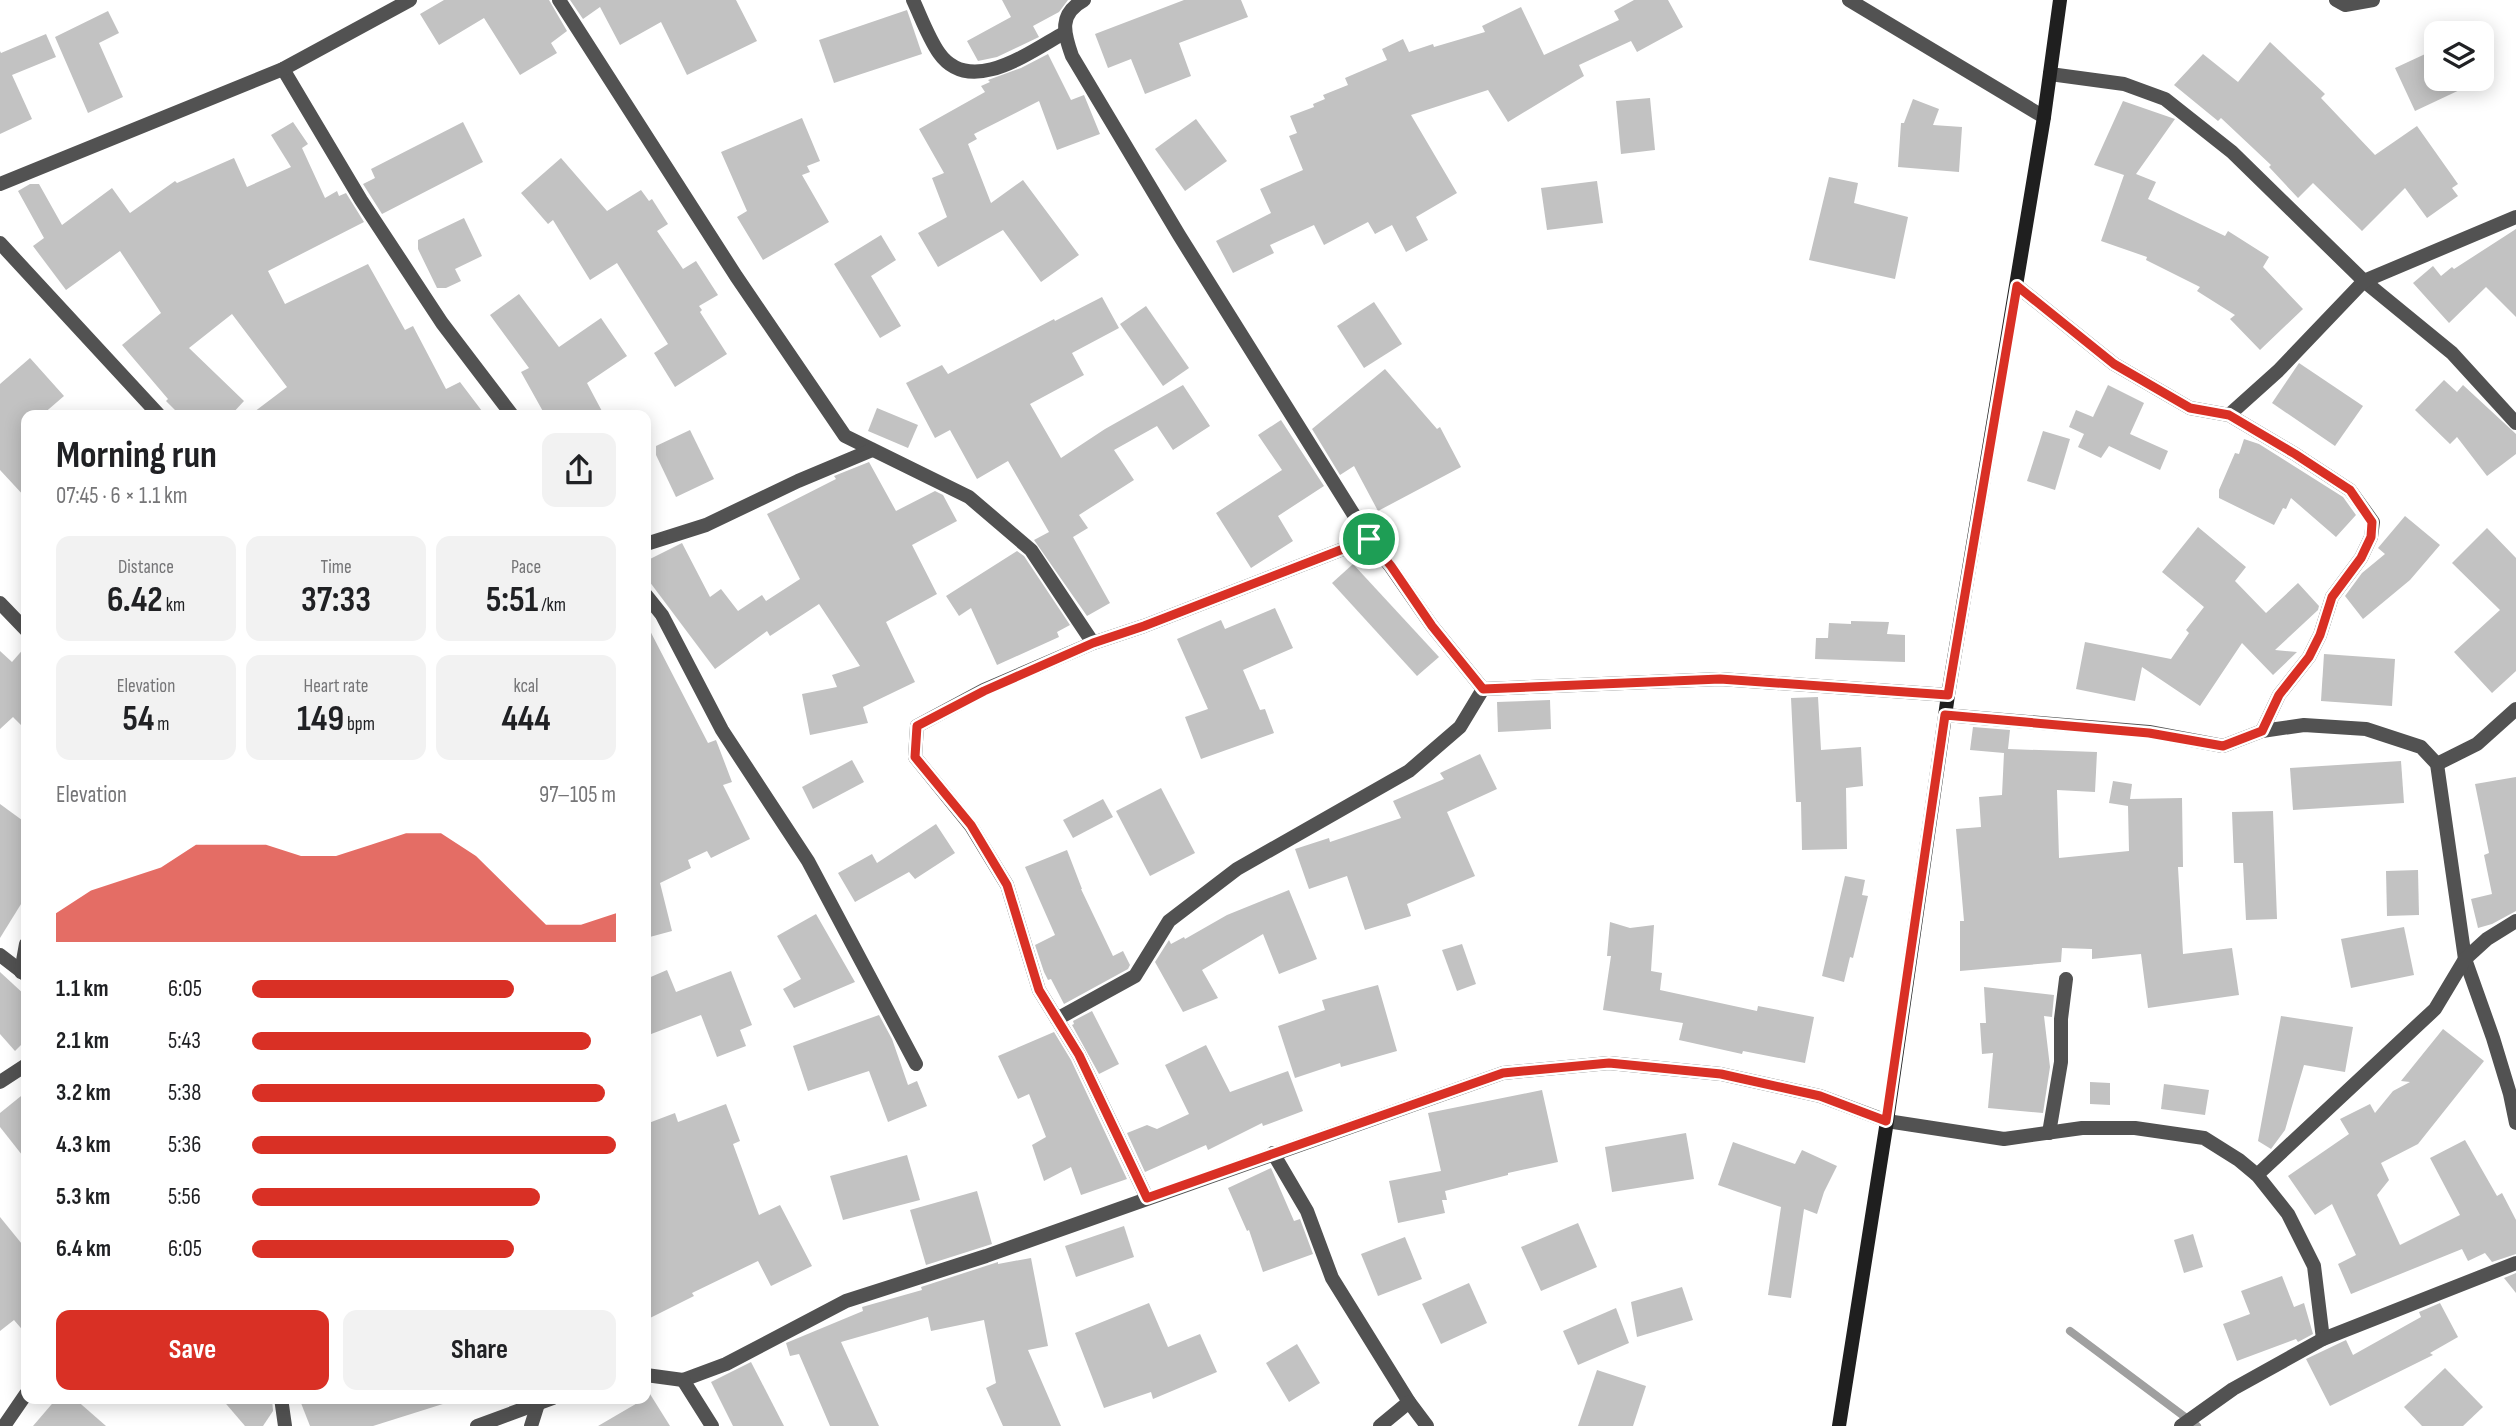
<!DOCTYPE html>
<meta charset="utf-8">
<style>
body{margin:0;font-family:"Sofia Sans Condensed",sans-serif;background:#f2f2f2;color:#202124;height:100vh;display:flex;flex-direction:column;font-size:26px;white-space:nowrap}
*{box-sizing:border-box;margin:0}
p{font-size:23px;color:#757577}
.icon{flex:none;width:38px;height:38px;fill:none;stroke:currentColor;stroke-width:2;stroke-linecap:round;stroke-linejoin:round}
.map{position:relative;flex:1;overflow:hidden}
.sheet{position:absolute;left:21px;top:410px;width:630px;height:994px;display:flex;flex-direction:column;background:#fff;border-radius:14px;box-shadow:0 4px 18px #0003}
.sheet>*{flex:none}
.tools{position:absolute;left:2424px;top:21px;display:grid;gap:14px}
.tools a{display:grid;place-items:center;width:70px;height:70px;border-radius:14px;background:#fff;box-shadow:0 4px 18px #0003;font-size:35px}
.pin{position:absolute;display:grid;place-items:center;width:60px;height:60px;color:#fff;margin:-30px;border:4px solid #fff;border-radius:50%;box-shadow:0 2px 7px #0007}
.round{display:grid;place-items:center;flex:none;width:74px;height:74px;border-radius:14px;background:#f2f2f2}
.headline{display:flex;align-items:center;justify-content:space-between;height:119px;padding:0 35px}
h1{font-size:38px;font-weight:700;line-height:52px}
.stats{display:grid;grid-template-columns:repeat(3,1fr);gap:10px;height:119px;padding:7px 35px}
.stats div{display:grid;align-content:center;border-radius:14px;background:#f2f2f2;text-align:center}
.stats b{font-size:35px;font-weight:700}
.stats small{font-size:19px;font-weight:400}
.stats p{font-size:19px}
.chart{height:196px;padding:14px 35px}
.chart p{display:flex;justify-content:space-between}
.chart svg{width:100%;height:126px;margin-top:7px;fill:#d93025;opacity:.7}
.cta{display:flex;gap:14px;margin-top:auto;padding:14px 35px}
.cta a{flex:1;height:80px;border-radius:14px;background:#d93025;color:#fff;font-size:28px;font-weight:700;line-height:80px;text-align:center}
.cta a+a{background:#f2f2f2;color:#202124}
ul{padding:0 35px;list-style:none;font-size:23px}
li{display:grid;grid-template-columns:112px 84px 1fr;align-items:center;height:52px}
li i{height:18px;border-radius:9px;background:#d93025}
.map>svg:first-child{display:block}
.lines{fill:none;stroke-linecap:round;stroke-linejoin:round}
.stream{stroke:#a0a0a0;stroke-width:8}
.building{fill:#c2c2c2}
.minor{stroke:#525252;stroke-width:14}
.secondary{stroke:#1f1f1f;stroke-width:14}
.route-casing{stroke:#fff;stroke-width:14}
.route{stroke:#d93025;stroke-width:9}
</style>
<div class="map">
<svg width="2516" height="1426" viewBox="0 0 2516 1426">
<rect width="100%" height="100%" fill="#fff"/>
<g class="lines">
<polyline class="stream" points="2070,1331 2197,1426"/>
</g>
<g class="building">
<polygon points="444,0 549,0 567,31 551,43 557,53 520,75 484,18 439,45 420,14"/>
<polygon points="570,0 736,0 757,41 687,75 661,22 620,45 600,7 583,19"/>
<polygon points="1002,0 1068,0 1059,12 1033,26 1039,37 997,57 978,61 967,41 1011,17"/>
<polygon points="1184,0 1241,0 1248,17 1179,43 1191,76 1145,94 1131,59 1108,68 1095,34"/>
<polygon points="1634,0 1668,0 1683,27 1637,52 1631,41 1579,65 1584,76 1508,122 1488,90 1411,115 1457,193 1416,217 1428,240 1406,252 1392,225 1375,234 1368,222 1324,245 1314,225 1270,245 1274,253 1233,273 1216,241 1271,213 1260,189 1303,170 1289,136 1297,133 1290,116 1314,107 1313,104 1325,99 1323,95 1348,85 1345,78 1387,60 1382,49 1403,39 1409,52 1433,44 1434,47 1485,32 1482,26 1521,7 1544,55 1619,20 1614,11"/>
<polygon points="907,10 922,54 834,83 819,40"/>
<polygon points="108,11 119,33 99,43 123,97 88,113 55,37"/>
<polygon points="46,34 56,57 12,75 32,119 0,134 0,51 1,53"/>
<polygon points="2270,42 2325,94 2321,98 2375,155 2417,126 2458,184 2452,188 2458,196 2427,218 2405,188 2362,231 2313,183 2298,198 2269,167 2271,165 2221,118 2218,121 2174,85 2203,54 2238,82"/>
<polygon points="2436,49 2436,79 2483,79 2415,111 2395,68"/>
<polygon points="1048,54 1071,100 1084,95 1100,134 1057,150 1039,101 974,134 977,139 968,144 991,203 1023,180 1079,255 1041,282 1003,230 938,267 918,233 947,217 932,178 944,173 919,129 985,92 981,86 990,82 988,80 1021,68"/>
<polygon points="1650,98 1655,150 1621,154 1616,101"/>
<polygon points="1913,99 1939,109 1933,125 1962,127 1959,172 1898,167 1901,123 1904,123"/>
<polygon points="2123,101 2175,119 2136,174 2156,182 2148,199 2225,236 2228,231 2269,257 2263,267 2303,309 2260,350 2230,319 2235,315 2197,291 2200,287 2146,260 2147,257 2101,241 2124,175 2094,165"/>
<polygon points="802,118 820,161 807,166 810,172 802,175 829,222 763,260 737,217 747,211 721,152"/>
<polygon points="1196,119 1227,161 1185,191 1155,149"/>
<polygon points="293,122 308,144 302,148 325,198 337,191 339,196 346,193 364,222 268,271 285,304 368,264 405,330 413,326 446,389 460,382 485,415 250,415 287,387 232,314 189,348 244,401 231,415 180,415 166,401 168,399 122,345 161,313 120,251 66,290 33,246 44,238 18,191 30,184 39,184 62,225 112,188 130,213 175,181 177,183 234,158 247,187 291,167 271,135"/>
<polygon points="463,122 483,162 382,214 363,184 375,178 371,169"/>
<polygon points="561,158 607,211 641,190 649,201 652,199 668,224 657,231 683,269 696,261 718,295 699,306 702,310 700,312 727,354 675,387 654,353 668,344 617,263 590,280 553,220 548,224 521,193"/>
<polygon points="1829,177 1858,183 1854,203 1908,217 1895,279 1809,260"/>
<polygon points="1597,181 1603,223 1547,230 1541,188"/>
<polygon points="464,218 482,256 455,269 461,281 446,288 437,288 418,249 418,240"/>
<polygon points="2516,229 2516,317 2486,287 2449,323 2413,283 2433,266 2441,276 2452,267 2454,269"/>
<polygon points="881,235 896,260 871,276 901,326 880,338 834,264"/>
<polygon points="519,294 559,347 601,318 627,356 587,383 604,415 545,415 521,372 529,368 490,315"/>
<polygon points="1102,297 1119,328 1072,353 1084,375 1030,404 1061,458 1105,429 1183,385 1210,426 1173,450 1157,426 1114,450 1134,480 1079,515 1088,528 1073,537 1110,603 1087,616 1034,540 1049,532 1008,461 977,479 950,430 935,438 906,383 942,365 948,374 1054,319 1055,321"/>
<polygon points="1374,302 1402,344 1364,368 1337,326"/>
<polygon points="1146,306 1189,368 1163,386 1120,324"/>
<polygon points="30,358 64,396 42,415 26,415 26,498 0,470 0,384"/>
<polygon points="2299,363 2363,406 2335,446 2272,403"/>
<polygon points="1385,369 1437,429 1440,427 1461,467 1378,511 1354,466 1340,475 1312,429"/>
<polygon points="2444,380 2457,392 2463,385 2516,434 2516,454 2487,476 2457,437 2450,444 2415,410"/>
<polygon points="2108,385 2144,403 2130,434 2168,451 2160,470 2109,446 2101,458 2078,447 2084,434 2069,427 2076,410 2093,417"/>
<polygon points="877,408 918,425 908,448 868,431"/>
<polygon points="1281,420 1324,486 1278,516 1293,541 1251,568 1216,513 1282,470 1258,435"/>
<polygon points="690,430 714,479 676,497 656,455 656,446"/>
<polygon points="2043,431 2070,439 2055,490 2027,481"/>
<polygon points="2244,439 2259,444 2343,497 2356,515 2336,537 2291,498 2286,509 2283,508 2274,525 2219,498 2219,490 2235,453 2239,454"/>
<polygon points="869,462 896,511 935,491 943,495 957,521 912,545 937,594 886,622 915,682 863,707 868,723 810,735 802,694 837,687 832,675 860,666 819,604 770,636 767,631 715,669 646,577 646,561 682,543 710,597 721,589 738,611 762,595 766,601 800,579 767,514 836,479 834,476"/>
<polygon points="2405,516 2440,545 2410,580 2363,619 2345,596 2362,573 2385,554 2378,548"/>
<polygon points="2198,527 2246,567 2235,581 2266,613 2298,583 2319,606 2318,610 2275,650 2297,652 2273,675 2242,643 2200,706 2142,667 2135,701 2076,689 2085,642 2171,659 2189,633 2186,630 2204,607 2162,572"/>
<polygon points="2487,528 2516,558 2516,671 2492,693 2454,652 2500,610 2452,563"/>
<polygon points="1017,551 1024,556 1070,625 1057,632 1059,637 997,665 971,608 959,616 946,596"/>
<polygon points="1353,564 1439,657 1417,676 1332,583"/>
<polygon points="1275,608 1293,648 1243,670 1260,710 1265,709 1274,733 1201,759 1185,717 1208,709 1177,639 1221,620 1225,629"/>
<polygon points="1851,621 1889,622 1887,634 1905,635 1905,662 1815,659 1816,638 1828,638 1829,623 1851,624"/>
<polygon points="646,623 708,743 716,740 732,782 723,785 750,839 711,858 707,851 688,860 691,868 660,883 672,931 646,938"/>
<polygon points="26,646 26,730 13,717 0,729 0,651 12,662"/>
<polygon points="2324,654 2395,659 2392,706 2321,701"/>
<polygon points="1818,697 1821,750 1861,747 1863,786 1846,788 1847,849 1802,850 1801,802 1796,802 1791,698"/>
<polygon points="1550,700 1551,729 1498,732 1497,702"/>
<polygon points="1973,727 2010,730 2008,749 2097,752 2095,792 2057,790 2059,858 2129,851 2128,806 2109,803 2113,781 2132,784 2130,799 2182,798 2183,867 2178,867 2183,954 2232,948 2239,995 2148,1008 2141,954 2092,959 2092,949 2062,948 2061,962 1960,971 1960,921 1964,921 1956,829 1981,827 1979,797 2002,795 2004,753 1970,750"/>
<polygon points="1480,754 1497,789 1447,812 1475,876 1407,904 1411,916 1365,930 1347,876 1309,889 1295,849 1329,838 1330,842 1401,818 1393,801 1444,779 1440,773"/>
<polygon points="852,760 864,782 813,809 802,787"/>
<polygon points="2401,761 2404,803 2293,810 2290,768"/>
<polygon points="2516,777 2516,911 2492,924 2478,928 2471,899 2492,894 2484,855 2489,853 2475,784"/>
<polygon points="1161,788 1195,853 1150,876 1116,811"/>
<polygon points="1103,799 1113,817 1073,838 1063,820"/>
<polygon points="0,804 26,823 26,896 0,938"/>
<polygon points="2273,811 2277,919 2246,920 2243,863 2234,863 2232,812"/>
<polygon points="936,824 955,853 915,879 909,872 855,902 838,873 872,854 877,863"/>
<polygon points="1067,850 1082,889 1081,889 1113,956 1123,951 1130,965 1128,969 1064,1004 1051,979 1048,980 1044,972 1035,945 1055,935 1025,867"/>
<polygon points="2418,870 2419,915 2387,916 2386,871"/>
<polygon points="1845,876 1865,880 1862,895 1868,896 1853,958 1850,957 1844,982 1822,976"/>
<polygon points="1289,890 1317,959 1279,974 1263,934 1202,970 1218,998 1183,1012 1155,962 1169,940 1171,944 1184,937 1185,939 1227,915"/>
<polygon points="816,914 855,982 794,1008 783,989 801,979 777,936"/>
<polygon points="1610,922 1630,928 1654,925 1651,971 1662,973 1660,990 1757,1011 1758,1006 1814,1017 1805,1063 1743,1051 1742,1054 1679,1040 1683,1023 1603,1010 1611,956 1607,956"/>
<polygon points="2404,927 2414,975 2351,988 2341,939"/>
<polygon points="1462,944 1476,984 1457,991 1442,950"/>
<polygon points="667,970 676,992 731,971 752,1025 740,1030 746,1046 717,1057 701,1015 646,1036 646,979"/>
<polygon points="0,972 26,996 26,1040 15,1051 0,1034"/>
<polygon points="1378,985 1397,1051 1341,1067 1340,1063 1295,1078 1278,1026 1325,1010 1322,1000"/>
<polygon points="1984,987 2054,995 2052,1017 2044,1016 2050,1067 2043,1113 1988,1108 1993,1053 1982,1054 1980,1023 1986,1023"/>
<polygon points="1092,1011 1119,1064 1099,1074 1072,1025 1074,1024 1073,1021"/>
<polygon points="879,1015 892,1039 908,1085 917,1081 927,1106 888,1122 869,1071 808,1091 793,1046"/>
<polygon points="2281,1016 2353,1027 2345,1072 2304,1065 2285,1130 2271,1149 2258,1141"/>
<polygon points="2443,1029 2484,1061 2418,1144 2381,1163 2389,1180 2377,1195 2400,1245 2460,1215 2430,1158 2465,1140 2497,1196 2502,1193 2516,1220 2516,1254 2492,1262 2485,1253 2468,1261 2462,1249 2351,1294 2338,1264 2356,1255 2332,1204 2315,1215 2288,1176 2349,1134 2340,1119 2370,1104 2375,1113 2393,1091 2410,1082 2401,1081"/>
<polygon points="1054,1032 1071,1060 1127,1179 1081,1195 1071,1167 1044,1181 1032,1145 1046,1137 1029,1094 1018,1099 998,1056"/>
<polygon points="1206,1045 1230,1092 1288,1071 1303,1111 1263,1126 1262,1123 1208,1150 1206,1145 1145,1172 1127,1133 1147,1125 1157,1129 1189,1114 1165,1065"/>
<polygon points="2090,1082 2110,1083 2110,1105 2090,1104"/>
<polygon points="2164,1084 2209,1090 2205,1115 2161,1109"/>
<polygon points="1542,1090 1558,1162 1508,1173 1508,1175 1445,1191 1447,1200 1442,1200 1445,1213 1398,1223 1389,1181 1441,1171 1428,1113"/>
<polygon points="26,1092 26,1160 0,1127 0,1113"/>
<polygon points="726,1104 740,1141 733,1144 759,1215 780,1205 812,1266 771,1286 758,1261 692,1293 694,1296 646,1320 646,1124 675,1113 678,1122"/>
<polygon points="1686,1133 1694,1179 1612,1192 1605,1147"/>
<polygon points="1733,1142 1795,1164 1802,1150 1837,1166 1824,1192 1817,1214 1804,1209 1791,1298 1768,1295 1781,1207 1718,1185"/>
<polygon points="907,1155 920,1200 843,1220 830,1176"/>
<polygon points="1271,1168 1294,1221 1300,1219 1313,1254 1263,1272 1249,1230 1247,1231 1228,1188"/>
<polygon points="977,1191 992,1244 926,1265 910,1210"/>
<polygon points="0,1217 26,1249 26,1334 14,1320 0,1331"/>
<polygon points="1578,1223 1597,1267 1541,1291 1521,1247"/>
<polygon points="1124,1226 1134,1257 1076,1277 1065,1246"/>
<polygon points="2193,1234 2203,1267 2184,1273 2174,1240"/>
<polygon points="1405,1237 1422,1279 1378,1296 1361,1254"/>
<polygon points="1031,1258 1048,1346 1028,1350 1061,1426 1003,1426 986,1388 996,1383 984,1320 931,1331 928,1317 841,1342 879,1426 830,1426 799,1354 790,1356 786,1343 863,1311 862,1307 922,1290 921,1287 998,1262 998,1264"/>
<polygon points="2516,1273 2516,1293 2504,1278"/>
<polygon points="2282,1276 2294,1307 2304,1303 2313,1334 2298,1342 2296,1339 2237,1361 2223,1324 2250,1314 2241,1291"/>
<polygon points="1469,1283 1487,1323 1441,1344 1422,1304"/>
<polygon points="1682,1287 1693,1320 1637,1337 1631,1302"/>
<polygon points="1149,1303 1168,1347 1200,1334 1217,1372 1153,1399 1151,1392 1104,1408 1075,1333"/>
<polygon points="2440,1303 2458,1337 2430,1353 2433,1355 2330,1406 2306,1359 2346,1340 2353,1355 2421,1317 2419,1312"/>
<polygon points="1616,1308 1629,1343 1578,1365 1563,1331"/>
<polygon points="1297,1344 1320,1383 1289,1402 1266,1363"/>
<polygon points="751,1362 784,1426 733,1426 711,1382"/>
<polygon points="2445,1368 2483,1407 2463,1426 2422,1426 2404,1407"/>
<polygon points="1597,1370 1646,1386 1633,1426 1578,1426"/>
<polygon points="650,1394 670,1426 598,1426 646,1398"/>
<polygon points="57,1398 74,1398 106,1426 33,1426"/>
<polygon points="221,1398 272,1398 273,1411 263,1426 245,1426"/>
<polygon points="299,1398 445,1398 446,1403 373,1426 310,1426"/>
</g>
<g class="lines">
<g class="minor">
<polyline points="559,0 736,276 845,436 969,497 1031,550 1093,643"/>
<path d="M 913,0 C 921,17 928,37 939,53 C 970,97 1030,52 1064,33"/>
<path d="M 1084,0 C 1058,14 1064,33 1072,56 L 1179,235 L 1369,539 L 1391,567 L 1432,626 L 1483,689"/>
<polyline points="1849,0 2044,117"/>
<polyline points="2336,0 2345,5 2373,0"/>
<polyline points="283,69 361,200 442,323 512,415"/>
<polyline points="2050,74 2124,84 2165,99 2232,152 2364,281 2452,353 2516,423"/>
<polyline points="0,184 283,69 410,0"/>
<polyline points="0,243 159,415"/>
<polyline points="2017,286 2114,364 2190,408 2229,415 2278,371 2364,281 2516,217"/>
<polyline points="2229,415 2295,454 2350,490 2373,522 2371,537 2361,558 2332,597 2320,635 2309,657 2279,695 2262,731"/>
<polyline points="646,544 706,525 798,481 872,450"/>
<polyline points="646,595 662,615 722,730 808,861 916,1064"/>
<polyline points="0,603 26,630"/>
<polyline points="1483,689 1720,679 1948,695"/>
<polyline points="1945,715 2149,732 2223,746 2262,731 2304,725 2366,729 2421,747 2437,764 2465,959 2493,1038 2510,1094 2516,1123"/>
<polyline points="2437,764 2477,744 2516,709"/>
<polyline points="0,955 26,975"/>
<polyline points="21,972 26,944"/>
<polyline points="1057,1019 1135,976 1169,921 1237,869 1409,771 1460,727 1483,689"/>
<polyline points="0,1082 26,1065"/>
<polyline points="2049,1133 2061,1062 2061,1019 2066,979"/>
<polyline points="1273,1153 1307,1211 1332,1278 1409,1402 1427,1426"/>
<polyline points="2257,1175 2435,1009 2465,959 2487,939 2516,921"/>
<polyline points="1147,1198 1079,1055 1039,990 1007,885 971,826 915,757 917,726 984,690 1093,643 1144,626 1369,539"/>
<polyline points="646,1375 683,1380 726,1364 846,1301 986,1256 1503,1073 1609,1063 1721,1074 1820,1096 1887,1121 2004,1139 2082,1128 2135,1128 2204,1138 2239,1160 2257,1175 2288,1214 2314,1266 2323,1339"/>
<polyline points="683,1380 712,1426"/>
<polyline points="281,1398 285,1426"/>
<polyline points="4,1426 26,1394"/>
<polyline points="477,1426 553,1398"/>
<polyline points="531,1426 538,1404"/>
<polyline points="1380,1426 1409,1402"/>
<polyline points="2181,1426 2233,1389 2323,1339 2516,1263"/>
</g>
<polyline class="secondary" points="1839,1426 1887,1121 1948,695 2044,117 2060,0"/>
</g>
<g class="lines">
<defs>
<polygon id="route" points="2017,286 2114,364 2190,408 2229,415 2295,454 2350,490 2372,522 2371,537 2361,558 2332,597 2320,635 2309,657 2279,695 2262,731 2223,746 2149,733 1945,715 1886,1121 1820,1096 1721,1074 1609,1063 1503,1073 1147,1198 1079,1055 1039,990 1007,885 971,825 915,757 917,726 984,691 1093,643 1144,626 1369,539 1391,566 1432,626 1483,689 1720,679 1948,695"/>
</defs>
<use href="#route" class="route-casing"/>
<use href="#route" class="route"/>
</g>
</svg>
<div class="tools">
<a><svg class="icon" aria-label="layers" viewBox="0 0 24 24"><path d="M12 4l9 5-9 5-9-5zM3 14l9 5 9-5"/></svg></a>
</div>
<div class="pin" style="left:1369px;top:539px;background:#1e9e55"><svg class="icon" aria-label="arrive" viewBox="0 0 24 24"><path d="M6 21V4h12l-3 4 3 4H6"/></svg></div>
<section class="sheet">
<div class="headline"><div><h1>Morning run</h1><p>07:45 · 6 × 1.1 km</p></div><a class="round"><svg class="icon" aria-label="share" viewBox="0 0 24 24"><path d="M12 15V3M7 8l5-5 5 5M5 13v7h14v-7"/></svg></a></div>
<div class="stats">
<div><p>Distance</p><b>6.42<small> km</small></b></div>
<div><p>Time</p><b>37:33</b></div>
<div><p>Pace</p><b>5:51<small> /km</small></b></div>
</div>
<div class="stats">
<div><p>Elevation</p><b>54<small> m</small></b></div>
<div><p>Heart rate</p><b>149<small> bpm</small></b></div>
<div><p>kcal</p><b>444</b></div>
</div>
<div class="chart"><p><span>Elevation</span>97–105 m</p>
<svg viewBox="0 0 160 44" preserveAspectRatio="none"><path d="M0 44V34L10 26L20 22L30 18L40 10L50 10L60 10L70 14L80 14L90 10L100 6L110 6L120 14L130 26L140 38L150 38L160 34V44z"/></svg>
</div>
<ul>
<li><b>1.1 km</b>6:05<i style="width:72%"></i></li>
<li><b>2.1 km</b>5:43<i style="width:93%"></i></li>
<li><b>3.2 km</b>5:38<i style="width:97%"></i></li>
<li><b>4.3 km</b>5:36<i style="width:100%"></i></li>
<li><b>5.3 km</b>5:56<i style="width:79%"></i></li>
<li><b>6.4 km</b>6:05<i style="width:72%"></i></li>
</ul>
<div class="cta"><a>Save</a><a>Share</a></div>
</section>
</div>
